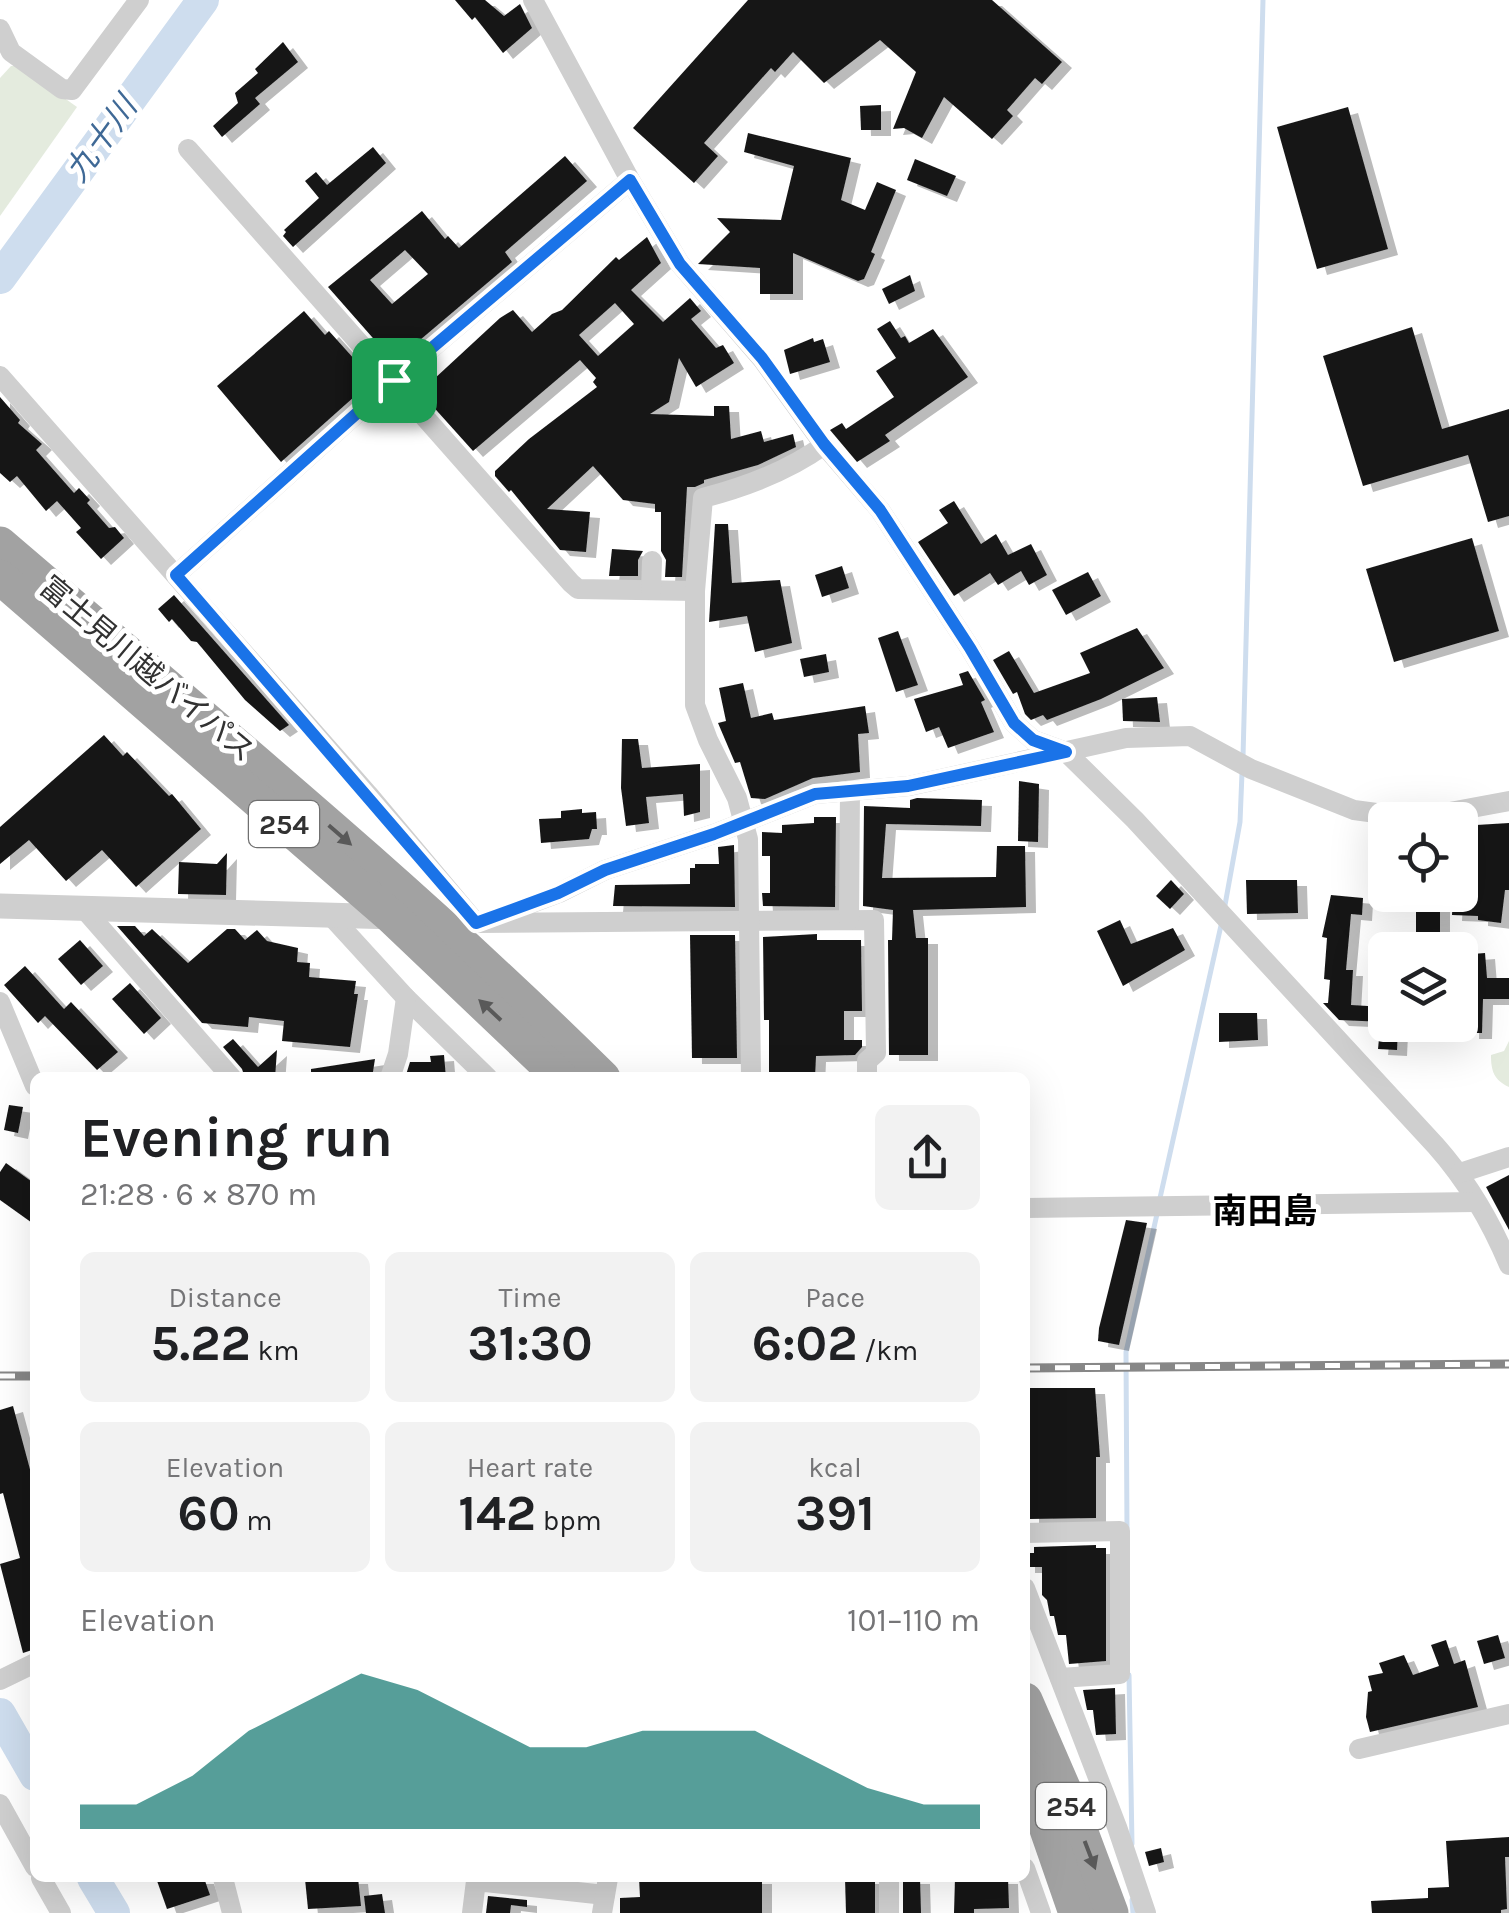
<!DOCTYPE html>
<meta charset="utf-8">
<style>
body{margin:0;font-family:Karla,"Noto Sans JP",sans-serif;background:#f2f2f2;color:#202124;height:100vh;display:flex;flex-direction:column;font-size:38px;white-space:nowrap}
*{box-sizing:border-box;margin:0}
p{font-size:32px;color:#757577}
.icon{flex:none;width:55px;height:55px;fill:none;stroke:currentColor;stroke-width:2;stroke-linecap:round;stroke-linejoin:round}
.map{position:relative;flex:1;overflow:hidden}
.drawer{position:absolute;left:30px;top:1072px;width:1000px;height:810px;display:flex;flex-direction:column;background:#fff;border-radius:15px;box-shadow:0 10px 40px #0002}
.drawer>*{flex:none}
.controls{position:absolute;left:1368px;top:802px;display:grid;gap:20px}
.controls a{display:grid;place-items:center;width:110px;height:110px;border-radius:15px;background:#fff;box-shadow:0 10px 40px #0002;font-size:50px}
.pin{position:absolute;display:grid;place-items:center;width:85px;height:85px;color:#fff;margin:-42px;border-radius:20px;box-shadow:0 5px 15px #0006}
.round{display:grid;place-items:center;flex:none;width:105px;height:105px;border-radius:15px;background:#f2f2f2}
.head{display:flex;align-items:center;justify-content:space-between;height:170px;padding:0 50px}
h1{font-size:55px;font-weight:700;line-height:75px}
.figures{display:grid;grid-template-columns:repeat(3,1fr);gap:15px;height:170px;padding:10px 50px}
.figures div{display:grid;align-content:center;border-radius:15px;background:#f2f2f2;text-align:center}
.figures b{font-size:50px;font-weight:700}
.figures small{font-size:28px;font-weight:400}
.figures p{font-size:28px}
.chart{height:280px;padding:20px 50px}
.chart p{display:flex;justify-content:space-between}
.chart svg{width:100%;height:180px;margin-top:10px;fill:#0f766e;opacity:.7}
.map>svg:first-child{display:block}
.green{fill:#e4ebde}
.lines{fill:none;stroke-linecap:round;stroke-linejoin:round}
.stream{stroke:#ceddee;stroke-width:5}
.river{stroke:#ceddee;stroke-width:32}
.building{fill:#191919;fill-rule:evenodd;filter:url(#shadow)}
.minor{stroke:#cfcfcf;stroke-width:20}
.tertiary{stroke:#cfcfcf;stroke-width:25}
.trunk{stroke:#a2a2a2;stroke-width:35}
.rail-casing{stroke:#878787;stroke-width:9}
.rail{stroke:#fff;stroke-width:5;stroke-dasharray:15;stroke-linecap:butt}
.oneway{fill:#595959}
.route-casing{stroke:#fff;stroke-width:20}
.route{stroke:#1a73e8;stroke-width:12}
.labels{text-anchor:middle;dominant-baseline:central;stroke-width:10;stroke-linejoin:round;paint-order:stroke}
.shield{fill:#fff;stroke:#707070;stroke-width:2.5}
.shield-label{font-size:28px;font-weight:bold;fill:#323232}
.street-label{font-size:30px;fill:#323232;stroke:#fff}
.water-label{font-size:32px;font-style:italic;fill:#3f6996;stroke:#fff}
.quarter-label{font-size:35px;font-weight:bold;fill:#000;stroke:#fff}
</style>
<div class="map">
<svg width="1509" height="1913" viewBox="0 0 1509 1913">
<defs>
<filter id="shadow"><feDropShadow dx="10" dy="6" stdDeviation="0" flood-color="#0004"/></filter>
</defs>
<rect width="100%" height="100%" fill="#fff"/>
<g class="green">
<polygon points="11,66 19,66 77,107 0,216 0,78"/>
<path d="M 1509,1041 L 1509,1087 C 1494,1080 1491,1071 1491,1055 L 1504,1051 Z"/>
</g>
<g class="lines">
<g class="stream">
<polyline points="1243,757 1263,0"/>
<polyline points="1225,905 1240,822 1242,773"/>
<polyline points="1160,1198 1222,921"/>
<polyline points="1127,1529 1126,1352 1157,1214"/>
<polyline points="1129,1675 1132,1844"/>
<polyline points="1132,1900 1133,1913"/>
</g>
<g class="river">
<polyline points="0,278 203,0"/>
<polyline points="0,1714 35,1775"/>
<polyline points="93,1878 114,1913"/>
</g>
</g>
<g class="building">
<polygon points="455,0 485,0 504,16 520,4 532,28 503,53 475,17 472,20"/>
<polygon points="748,0 992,0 1062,62 1042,84 1035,78 1007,110 1013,116 992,139 944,97 922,138 904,128 893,129 916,72 880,40 824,83 793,52 775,72 771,68 704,143 718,156 694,183 633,128"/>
<polygon points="283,42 298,62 255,98 260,104 222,137 213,126 238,103 235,93 258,73 255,69"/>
<polygon points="881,105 881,130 861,130 860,106"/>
<polygon points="1348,107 1388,249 1317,269 1277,127"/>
<polygon points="748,133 851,158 841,200 865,210 877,182 896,190 871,252 875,254 864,279 858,281 793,253 793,294 760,294 760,268 698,264 730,232 717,218 781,220 794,166 744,152"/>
<polygon points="373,147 386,163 293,247 283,236 286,232 284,230 319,198 305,181 316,172 327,185"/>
<path d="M 565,156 L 587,181 L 505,252 L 512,262 L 394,362 L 328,287 L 422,211 L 445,239 L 448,236 L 459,248 ZM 405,250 L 428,274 L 392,304 L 370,280 Z"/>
<polygon points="915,159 956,176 947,196 907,180"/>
<path d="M 647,237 L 661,263 L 631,290 L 663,322 L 690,298 L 701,311 L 691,319 L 716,348 L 723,345 L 734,363 L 696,387 L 679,358 L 669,402 L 650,414 L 714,416 L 714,406 L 729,406 L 731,439 L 761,431 L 764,442 L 793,434 L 796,447 L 758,465 L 704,480 L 704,483 L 695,487 L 687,487 L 682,577 L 665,577 L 666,560 L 661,551 L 661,512 L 655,512 L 655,504 L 623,500 L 593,466 L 547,509 L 590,512 L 586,552 L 560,550 L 511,490 L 509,492 L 495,476 L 495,471 L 529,439 L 597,387 L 593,382 L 596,378 L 580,360 L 473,451 L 420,392 L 500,318 L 513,310 L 532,332 L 552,314 L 562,310 L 616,257 L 619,260 ZM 615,303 L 634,324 L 598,356 L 579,335 Z"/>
<polygon points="910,275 915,291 889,304 882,289"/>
<polygon points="304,311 325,335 329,331 373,380 281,462 217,386"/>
<polygon points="890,321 901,338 905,336 909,343 933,329 968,377 885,435 890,441 857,462 830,430 842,423 846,429 894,397 876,371 896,358 877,329"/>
<polygon points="1412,327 1442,429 1509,409 1509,516 1488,522 1468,455 1363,486 1323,356"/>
<polygon points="813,338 814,342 823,339 830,362 790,374 784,350"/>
<polygon points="0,397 20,420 18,423 42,444 36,450 74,493 79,488 90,500 87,503 109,528 115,527 124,538 101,559 76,532 81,528 57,501 46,511 17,476 10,482 0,473"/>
<polygon points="954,501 981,544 996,534 1008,555 1031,544 1047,575 1029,585 1021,571 998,585 990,573 954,596 918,542 948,523 939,510"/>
<polygon points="715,524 728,524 732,583 780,580 792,643 755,652 747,616 709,622"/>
<polygon points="1472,538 1499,631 1394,662 1366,569"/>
<polygon points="612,549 643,551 638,560 638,576 609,576"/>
<polygon points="842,566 849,588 822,597 815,575"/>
<polygon points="1088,572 1101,596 1066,615 1052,590"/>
<polygon points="174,595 289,725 280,731 245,700 197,642 191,641 172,619 169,622 158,609"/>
<polygon points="1137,628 1164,668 1101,699 1047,720 1043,715 1031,720 1025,714 1017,692 1013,694 993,660 1009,651 1034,693 1090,673 1080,653"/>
<polygon points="898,631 918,685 896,692 878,638"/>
<polygon points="826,654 829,672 804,677 800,659"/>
<polygon points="968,671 985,700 981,702 994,732 948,748 939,727 926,732 914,699 963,685 959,674"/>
<polygon points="743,683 751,718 772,713 774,720 865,706 869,733 858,734 860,772 813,778 765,799 751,798 740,762 735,763 718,723 726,721 719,688"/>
<polygon points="1157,697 1160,722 1123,721 1122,699"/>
<polygon points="104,735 123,756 127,752 169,796 172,794 201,829 136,887 102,850 66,881 29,840 0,864 0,827"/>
<polygon points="622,739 638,739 642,768 700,764 700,812 684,816 683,794 646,797 649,823 626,826 621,788"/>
<polygon points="1019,781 1039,784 1038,842 1018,841"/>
<polygon points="917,798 982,800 981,826 886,824 882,878 996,877 997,846 1025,846 1026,907 913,910 916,938 928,938 928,1055 889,1055 888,940 892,940 893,910 863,906 864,806 910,808 910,800"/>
<polygon points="582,809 582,813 596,812 597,829 592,829 589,839 541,843 539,819 561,818 561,811"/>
<polygon points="814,817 836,817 835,907 763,906 762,893 770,893 770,856 762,856 762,832 782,833 782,825 814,823"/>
<polygon points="1509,823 1509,890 1505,890 1501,923 1478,920 1478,916 1452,915 1453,895 1460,896 1460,826"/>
<polygon points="734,845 735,907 613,906 615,885 690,884 690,868 695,868 695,864 719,864 718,847"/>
<polygon points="227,853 226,895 178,894 179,862 217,864"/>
<polygon points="1171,880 1184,894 1170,909 1156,896"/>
<polygon points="1246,880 1297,880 1298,913 1247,914"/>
<polygon points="1331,895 1363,898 1362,915 1351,914 1346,970 1353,970 1351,1005 1385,1007 1385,1022 1339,1020 1323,1003 1328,1003 1330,980 1324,979 1327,938 1322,937"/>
<polygon points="1416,905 1440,906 1440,948 1416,950"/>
<polygon points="1120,920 1131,944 1173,928 1185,950 1123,986 1097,931"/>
<polygon points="117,926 135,926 144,936 152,929 188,963 227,929 235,929 245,940 257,930 267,941 298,948 297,962 310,963 309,977 356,981 354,994 358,994 350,1047 282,1041 284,1021 249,1017 248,1027 202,1023"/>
<polygon points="817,934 817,940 861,940 862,1011 844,1011 844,1040 862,1040 862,1047 855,1055 816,1056 815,1078 769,1078 769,1020 764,1020 763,937"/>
<polygon points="690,935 735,935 737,1058 692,1058"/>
<polygon points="80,940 103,966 81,985 58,959"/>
<polygon points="1485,953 1487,978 1509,978 1509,999 1483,999 1482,1033 1469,1033 1469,1000 1464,1000 1464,988 1460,988 1460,955"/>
<polygon points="25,966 64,1009 71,1002 118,1052 97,1070 45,1016 38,1023 4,985"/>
<polygon points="130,983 161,1018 144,1034 112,999"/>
<polygon points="1219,1013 1257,1013 1258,1040 1219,1042"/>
<polygon points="1380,1028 1398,1029 1397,1050 1378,1049"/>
<polygon points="233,1039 258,1067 277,1050 275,1078 245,1078 242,1069 223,1047"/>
<polygon points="444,1055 446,1078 405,1078 410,1062 431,1062 430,1056"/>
<polygon points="375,1059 372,1078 311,1078 311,1069"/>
<polygon points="9,1105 23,1107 18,1133 4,1130"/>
<polygon points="6,1163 35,1184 35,1225 0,1200 0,1172"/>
<polygon points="1509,1175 1509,1230 1486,1187"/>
<polygon points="1126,1220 1147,1223 1119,1345 1098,1341 1099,1328"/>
<polygon points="1025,1388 1095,1388 1100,1457 1096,1457 1096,1518 1029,1519 1029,1415 1025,1415"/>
<polygon points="13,1406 35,1488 35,1649 23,1653 0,1564 20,1558 3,1493 0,1494 0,1410"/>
<polygon points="1096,1545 1096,1548 1106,1548 1106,1661 1069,1664 1066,1635 1058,1635 1054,1616 1050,1616 1047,1600 1042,1595 1042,1567 1025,1567 1025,1553 1034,1553 1034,1547"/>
<polygon points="1498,1635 1505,1658 1484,1664 1477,1641"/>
<polygon points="1446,1640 1454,1664 1465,1660 1478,1707 1370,1732 1366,1717 1368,1692 1372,1691 1368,1676 1383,1673 1379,1663 1404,1655 1413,1675 1439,1666 1431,1645"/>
<polygon points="1115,1688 1116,1734 1096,1735 1093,1710 1087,1710 1083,1690"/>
<polygon points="1509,1837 1509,1857 1505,1857 1507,1909 1501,1910 1501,1913 1372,1913 1371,1901 1428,1898 1428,1888 1449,1887 1446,1841"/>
<polygon points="1161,1848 1164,1862 1149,1866 1145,1852"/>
<polygon points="156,1878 204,1878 210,1895 167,1909"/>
<polygon points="309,1878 358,1878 361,1906 308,1909 305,1879"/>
<polygon points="639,1878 762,1878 762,1913 620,1913 620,1898 640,1897"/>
<polygon points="845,1878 875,1878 875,1913 846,1913"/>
<polygon points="903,1878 920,1878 921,1913 903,1913"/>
<polygon points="955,1878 1008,1878 1009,1908 974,1909 974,1913 954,1913"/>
<polygon points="382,1894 385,1913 366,1913 364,1896"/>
<polygon points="488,1896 527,1900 527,1907 511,1905 510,1913 486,1913"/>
</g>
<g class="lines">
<g class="minor">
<path d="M 533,0 L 630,180 L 680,264 L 762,359 L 824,445 L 880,510 L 970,648 L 1014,723 L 1033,740 L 1066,752 L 1135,820 L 1436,1146 C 1467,1181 1491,1222 1509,1265"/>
<polyline points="0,29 11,52 62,89 72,90 139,0"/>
<polyline points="188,149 571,583 578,589 695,591"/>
<polyline points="0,376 368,794 476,923 874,920 876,1053 867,1061 867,1078"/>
<polyline points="176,575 394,380 630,180"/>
<polyline points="651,590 652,561"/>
<polyline points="84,909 232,1078"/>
<polyline points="331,916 406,998 488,1078"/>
<polyline points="495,917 559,893 605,870 714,834 815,794 909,786 1126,738 1190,736 1251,769 1354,810 1391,815 1439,814 1509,801"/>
<polyline points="849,920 850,790"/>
<polyline points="0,1002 35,1086"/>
<polyline points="390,1078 398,1054 406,998"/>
<path d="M 751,1078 L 748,839 L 737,798 L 708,740 L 695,705 L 695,591 L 703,498 C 745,487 790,470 824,445"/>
<polyline points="1460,1173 1509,1157"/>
<polyline points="1025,1208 1476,1202"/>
<polyline points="1025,1533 1120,1531 1120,1674 1060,1678"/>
<polyline points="1025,1588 1117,1827 1146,1913"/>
<polyline points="0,1680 35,1663"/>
<polyline points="1359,1749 1509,1714"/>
<polyline points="0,1804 35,1867"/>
<polyline points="1025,1868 1041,1913"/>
<polyline points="41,1878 61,1913"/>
<polyline points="223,1878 232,1913"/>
<polyline points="889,1878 889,1913"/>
<polyline points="472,1913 476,1881 605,1895"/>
<polyline points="602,1913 608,1878"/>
</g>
<polyline class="tertiary" points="0,906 395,917"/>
<g class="trunk">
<path d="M 0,544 C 204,719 412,889 603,1078"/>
<polyline points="0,577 392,917 561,1078"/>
<polyline points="1025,1700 1071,1806 1111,1913"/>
<polyline points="1025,1766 1076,1913"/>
</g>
<defs>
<g id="rail">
<polyline points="1025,1368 1509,1364"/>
<polyline points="0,1376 35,1376"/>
</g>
</defs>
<use href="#rail" class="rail-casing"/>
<use href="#rail" class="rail"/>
</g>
<defs><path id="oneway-solid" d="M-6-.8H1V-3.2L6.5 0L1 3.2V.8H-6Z" transform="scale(2.5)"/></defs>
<g class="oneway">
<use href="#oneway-solid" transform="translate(340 835) rotate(41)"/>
<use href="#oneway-solid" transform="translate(490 1010) rotate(-137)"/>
<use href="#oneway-solid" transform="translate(1090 1855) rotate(69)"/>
</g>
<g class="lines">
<defs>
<polygon id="route" points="630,180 680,264 762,358 824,444 880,510 970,648 1014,723 1033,740 1066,752 908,786 815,794 714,834 605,870 558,893 476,923 176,575 394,380"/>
</defs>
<use href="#route" class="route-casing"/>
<use href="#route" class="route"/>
</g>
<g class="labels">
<g class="shield">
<rect x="249" y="801" width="70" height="46" rx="8"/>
<rect x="1036" y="1783" width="70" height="46" rx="8"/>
</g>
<g class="shield-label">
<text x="284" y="824">254</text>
<text x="1071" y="1806">254</text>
</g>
<g class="street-label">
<text transform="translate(147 669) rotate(40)">富士見川越バイパス</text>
</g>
<g class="water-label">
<text transform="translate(101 139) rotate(-54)">九十川</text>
</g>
<g class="quarter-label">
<text x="1265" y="1211">南田島</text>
</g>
</g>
</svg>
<div class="controls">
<a><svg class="icon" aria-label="locate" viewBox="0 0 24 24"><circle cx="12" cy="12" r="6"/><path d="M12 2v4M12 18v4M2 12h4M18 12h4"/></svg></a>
<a><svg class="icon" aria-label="layers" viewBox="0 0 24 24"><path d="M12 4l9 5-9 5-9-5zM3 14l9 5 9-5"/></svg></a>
</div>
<div class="pin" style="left:394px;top:380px;background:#1e9e55"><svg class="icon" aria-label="arrive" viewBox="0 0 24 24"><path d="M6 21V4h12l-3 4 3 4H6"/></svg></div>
<section class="drawer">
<div class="head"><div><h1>Evening run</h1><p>21:28 · 6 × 870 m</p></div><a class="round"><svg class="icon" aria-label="share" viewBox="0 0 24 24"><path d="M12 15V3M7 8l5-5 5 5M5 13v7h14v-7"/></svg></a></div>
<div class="figures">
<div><p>Distance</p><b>5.22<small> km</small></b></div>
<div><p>Time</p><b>31:30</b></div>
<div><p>Pace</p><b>6:02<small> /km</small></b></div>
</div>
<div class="figures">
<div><p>Elevation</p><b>60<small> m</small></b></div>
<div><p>Heart rate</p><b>142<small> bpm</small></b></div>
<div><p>kcal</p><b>391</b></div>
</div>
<div class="chart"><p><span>Elevation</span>101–110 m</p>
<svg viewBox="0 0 160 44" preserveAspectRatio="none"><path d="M0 44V38L10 38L20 31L30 20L40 13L50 6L60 10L70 17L80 24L90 24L100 20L110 20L120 20L130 27L140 34L150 38L160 38V44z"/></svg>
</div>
</section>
</div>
